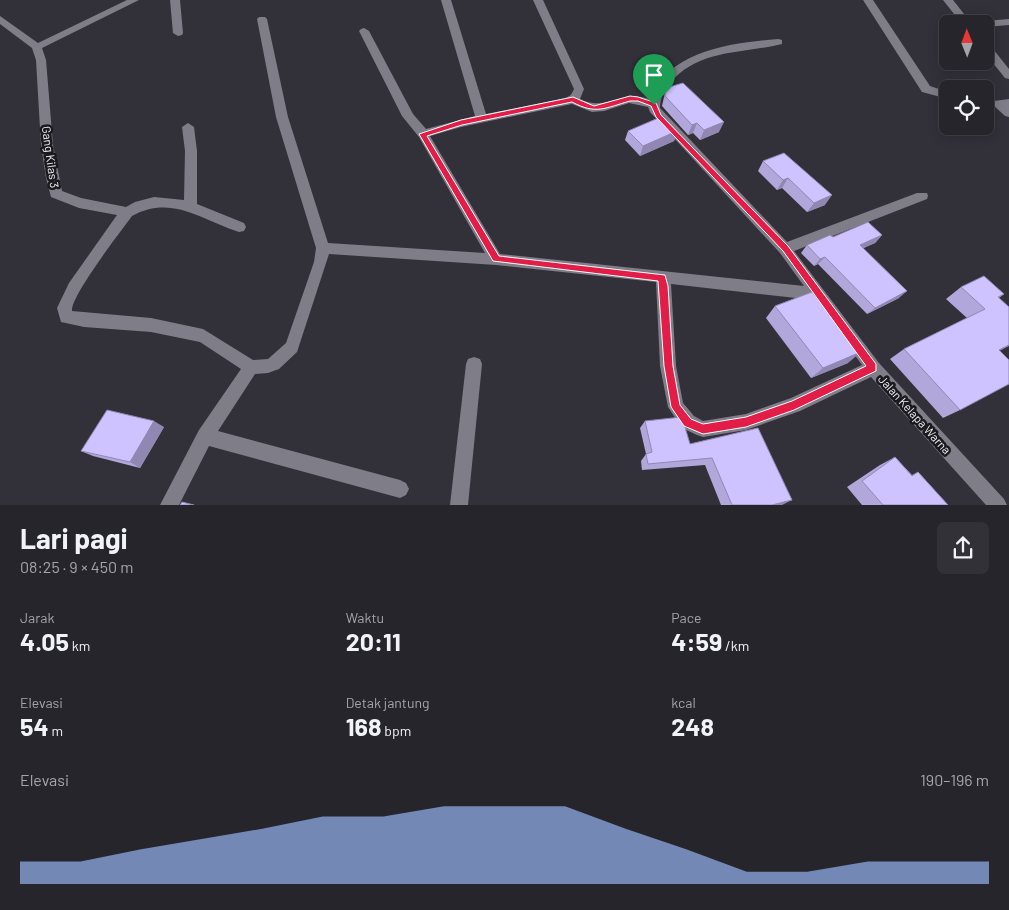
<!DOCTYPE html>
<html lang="id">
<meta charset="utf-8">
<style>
body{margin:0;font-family:Barlow,sans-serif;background:#323138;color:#f1f3f6;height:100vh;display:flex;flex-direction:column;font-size:19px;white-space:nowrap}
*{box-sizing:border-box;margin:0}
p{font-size:16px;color:#a4a5a9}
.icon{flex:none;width:28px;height:28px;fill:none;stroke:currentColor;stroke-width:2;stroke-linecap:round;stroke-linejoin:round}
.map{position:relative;height:505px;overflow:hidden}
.drawer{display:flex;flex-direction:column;background:#26252c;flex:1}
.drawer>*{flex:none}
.needle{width:32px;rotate:359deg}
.buttons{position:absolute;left:939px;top:15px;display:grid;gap:10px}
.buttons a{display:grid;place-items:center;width:55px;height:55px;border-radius:8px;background:#26252c;box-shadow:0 2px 12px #0003,0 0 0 1px #424248;font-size:25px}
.pin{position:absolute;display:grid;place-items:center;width:42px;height:42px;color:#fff;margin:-51px -21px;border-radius:50% 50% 50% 0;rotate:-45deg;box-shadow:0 0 5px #0007}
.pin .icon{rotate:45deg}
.round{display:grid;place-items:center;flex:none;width:52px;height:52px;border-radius:8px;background:#323138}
.head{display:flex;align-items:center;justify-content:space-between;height:85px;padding:0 20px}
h1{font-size:28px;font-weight:700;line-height:38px}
.metrics{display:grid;grid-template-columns:repeat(3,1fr);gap:8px;height:85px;padding:5px 20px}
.metrics div{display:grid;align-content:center}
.metrics b{font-size:25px;font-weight:700}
.metrics small{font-size:14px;font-weight:400}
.metrics p{font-size:14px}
.chart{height:140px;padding:10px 20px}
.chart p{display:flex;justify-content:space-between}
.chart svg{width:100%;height:90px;margin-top:5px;fill:#95b2f1;opacity:.7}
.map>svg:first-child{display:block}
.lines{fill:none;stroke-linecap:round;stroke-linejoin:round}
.minor{fill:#7f7d87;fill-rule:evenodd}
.wall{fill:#b1a7db}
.shaded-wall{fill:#9088b2}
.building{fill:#cec2ff;stroke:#9088b2}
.route{fill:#e11d48;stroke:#fff;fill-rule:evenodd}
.labels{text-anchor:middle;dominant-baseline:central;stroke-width:5;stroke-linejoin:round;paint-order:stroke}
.street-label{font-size:12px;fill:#ecebf1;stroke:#1a191e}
</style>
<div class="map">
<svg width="1009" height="505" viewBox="0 0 1009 505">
<rect width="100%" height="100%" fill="#32313a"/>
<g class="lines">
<g class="minor">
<path d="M 127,0 L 139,0 L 42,48 L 46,60 L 53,145 L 62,191 L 81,198 L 126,207 L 135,202 L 154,197 L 184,200 L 185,151 L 182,127 L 188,123 L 194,127 L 197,151 L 197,204 L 244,223 L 246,227 L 244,231 L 239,232 C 202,220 171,194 132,216 C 121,231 70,297 72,311 L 151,318 L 203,329 L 253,360 L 268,359 L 286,343 L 314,262 L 316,248 L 276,117 L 257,19 L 259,17 L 265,17 L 267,19 L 288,117 L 328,243 L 485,253 L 419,137 L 402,116 L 359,31 L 361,29 L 364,28 L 369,31 L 413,114 L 426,129 L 475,116 L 441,0 L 451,0 L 486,114 L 562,99 C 569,97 571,96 574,89 L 533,0 L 543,0 L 584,89 L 580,99 C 605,112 622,90 650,99 C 669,50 732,43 778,39 L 782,40 L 782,44 C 741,54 699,49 670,83 C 664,90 660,99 660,108 L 787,242 L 917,193 L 927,193 L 928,196 L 927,199 L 794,251 L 879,363 L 1004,499 L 1007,505 L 986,505 L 871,377 L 800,411 L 746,430 L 703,437 L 697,435 L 682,428 L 668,407 L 660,366 L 656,282 L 496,265 L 329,254 L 297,352 L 279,369 L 268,373 L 255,374 L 218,431 L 400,480 L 406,483 L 409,489 L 406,495 L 400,498 L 209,446 L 179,505 L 160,505 L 199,430 L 241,369 L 200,342 L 151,332 L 84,327 L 61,322 L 57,308 L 69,283 L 117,215 L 79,208 L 51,197 L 46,178 L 41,145 L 36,60 L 32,48 L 0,24 L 0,16 L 38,43 ZM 629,103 L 648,107 L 650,112 L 780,253 L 804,286 L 500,254 L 430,136 L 461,127 L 572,104 L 592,112 L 604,111 ZM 671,284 L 814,300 L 862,365 L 791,398 L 746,414 L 703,421 L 694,416 L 683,403 L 676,366 Z"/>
<polygon points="170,0 180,0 183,33 182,35 178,36 173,33"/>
<polygon points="863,0 873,0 930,86 948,92 948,99 922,92"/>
<polygon points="943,0 953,0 972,24 962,24"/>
<polygon points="1009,19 1009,25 985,27 985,24 980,24 985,21"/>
<polygon points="985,43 989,44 1009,69 1009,79 1005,78 985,53"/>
<polygon points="1009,99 1009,117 1005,116 992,104 994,101"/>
<polygon points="474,357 480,359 482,364 468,505 450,505 466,364 468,359"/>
</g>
</g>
<g class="wall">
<polygon points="666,88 719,132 700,140 693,133 688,135 662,106"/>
<polygon points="628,131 677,131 674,141 640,156 625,140"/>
<polygon points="763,161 825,205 807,212 782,188 777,190 758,171"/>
<polygon points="882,235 875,243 863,248 899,298 867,314 818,264 814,266 801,253 807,245 833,237"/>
<polygon points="961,287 1004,294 999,298 1000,351 960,410 943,418 890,359 904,349 967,318 946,299"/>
<polygon points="775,306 848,363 811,378 766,318"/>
<polygon points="645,421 690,444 758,428 782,505 721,505 705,465 642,470 641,461 646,454 640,428"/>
<polygon points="164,427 140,468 93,456 81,451"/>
<polygon points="895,457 912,475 918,472 948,505 862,505 847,487 880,465"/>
</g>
<g class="shaded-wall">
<polygon points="724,122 719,132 700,140 704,130"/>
<polygon points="697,123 693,133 688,135 692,125"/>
<polygon points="677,131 674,141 640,156 643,146"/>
<polygon points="788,178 782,188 777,190 783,180"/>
<polygon points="832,195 825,205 807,212 814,203"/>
<polygon points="882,235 875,243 853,253 860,245"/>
<polygon points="825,257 818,264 814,266 820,259"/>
<polygon points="907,291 899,298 867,314 875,308"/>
<polygon points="1009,345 1009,346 982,360 999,350"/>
<polygon points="861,352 848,363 811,378 823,368"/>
<polygon points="154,421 164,427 140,468 130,462"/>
<polygon points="792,500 782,505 772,505"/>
</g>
<g class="building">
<polygon points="683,83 724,122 704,130 697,123 692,125 665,96 666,88"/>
<polygon points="663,116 677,131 643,146 628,131"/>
<polygon points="784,153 832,195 814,203 788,178 783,180 763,161"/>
<polygon points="868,222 882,235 860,245 907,291 875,308 825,257 820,259 807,245 830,235 833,237"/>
<polygon points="984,276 1004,294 998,297 1009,307 1009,345 999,350 1009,360 1009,384 960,410 904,349 985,309 961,287"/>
<polygon points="812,292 861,352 823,368 775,306"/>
<polygon points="107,410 154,421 130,462 81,451"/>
<polygon points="682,417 690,444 758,428 792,500 772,505 732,505 712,458 648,464 646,454 652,452 645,421"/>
<polygon points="895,457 912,476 918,472 948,505 883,505 862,481"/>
<polygon points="182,502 194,505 180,505"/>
</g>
<path class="route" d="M 630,96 L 638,97 L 656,103 L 661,115 L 788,246 L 876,364 L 876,371 L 794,410 L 746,427 L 703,434 L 684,426 L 671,407 L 664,366 L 658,281 L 493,261 L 419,134 L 461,120 L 573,97 L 594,106 ZM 630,101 L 638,101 L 651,106 L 656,117 L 783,251 L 866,366 L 792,401 L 746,417 L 703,424 L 691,419 L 680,405 L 673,366 L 668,286 L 665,275 L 499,256 L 427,136 L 462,125 L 572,102 C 596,115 605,108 630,101 Z"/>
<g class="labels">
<g class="street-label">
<text transform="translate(51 157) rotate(82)">Gang Kilas 3</text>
<text transform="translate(915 414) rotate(48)">Jalan Kelapa Warna</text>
</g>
</g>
</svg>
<div class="buttons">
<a><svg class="needle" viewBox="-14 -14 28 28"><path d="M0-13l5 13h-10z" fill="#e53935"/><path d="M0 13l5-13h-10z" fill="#a4a5a9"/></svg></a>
<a><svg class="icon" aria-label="locate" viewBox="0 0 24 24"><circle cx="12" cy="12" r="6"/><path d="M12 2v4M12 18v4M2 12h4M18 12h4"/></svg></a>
</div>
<div class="pin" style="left:654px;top:105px;background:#1e9e55"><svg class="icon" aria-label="arrive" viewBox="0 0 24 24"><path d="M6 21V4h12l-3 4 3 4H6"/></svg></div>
</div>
<section class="drawer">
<div class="head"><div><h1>Lari pagi</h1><p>08:25 · 9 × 450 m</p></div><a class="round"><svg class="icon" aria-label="share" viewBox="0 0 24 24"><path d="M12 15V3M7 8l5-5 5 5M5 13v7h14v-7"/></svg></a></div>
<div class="metrics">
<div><p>Jarak</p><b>4.05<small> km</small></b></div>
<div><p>Waktu</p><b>20:11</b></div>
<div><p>Pace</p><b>4:59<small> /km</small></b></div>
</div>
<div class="metrics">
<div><p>Elevasi</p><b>54<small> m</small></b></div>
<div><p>Detak jantung</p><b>168<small> bpm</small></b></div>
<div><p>kcal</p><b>248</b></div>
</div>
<div class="chart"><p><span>Elevasi</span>190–196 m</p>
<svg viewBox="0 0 160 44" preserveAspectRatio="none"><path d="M0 44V33L10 33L20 27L30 22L40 17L50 11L60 11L70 6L80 6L90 6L100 17L110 27L120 38L130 38L140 33L150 33L160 33V44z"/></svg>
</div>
</section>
